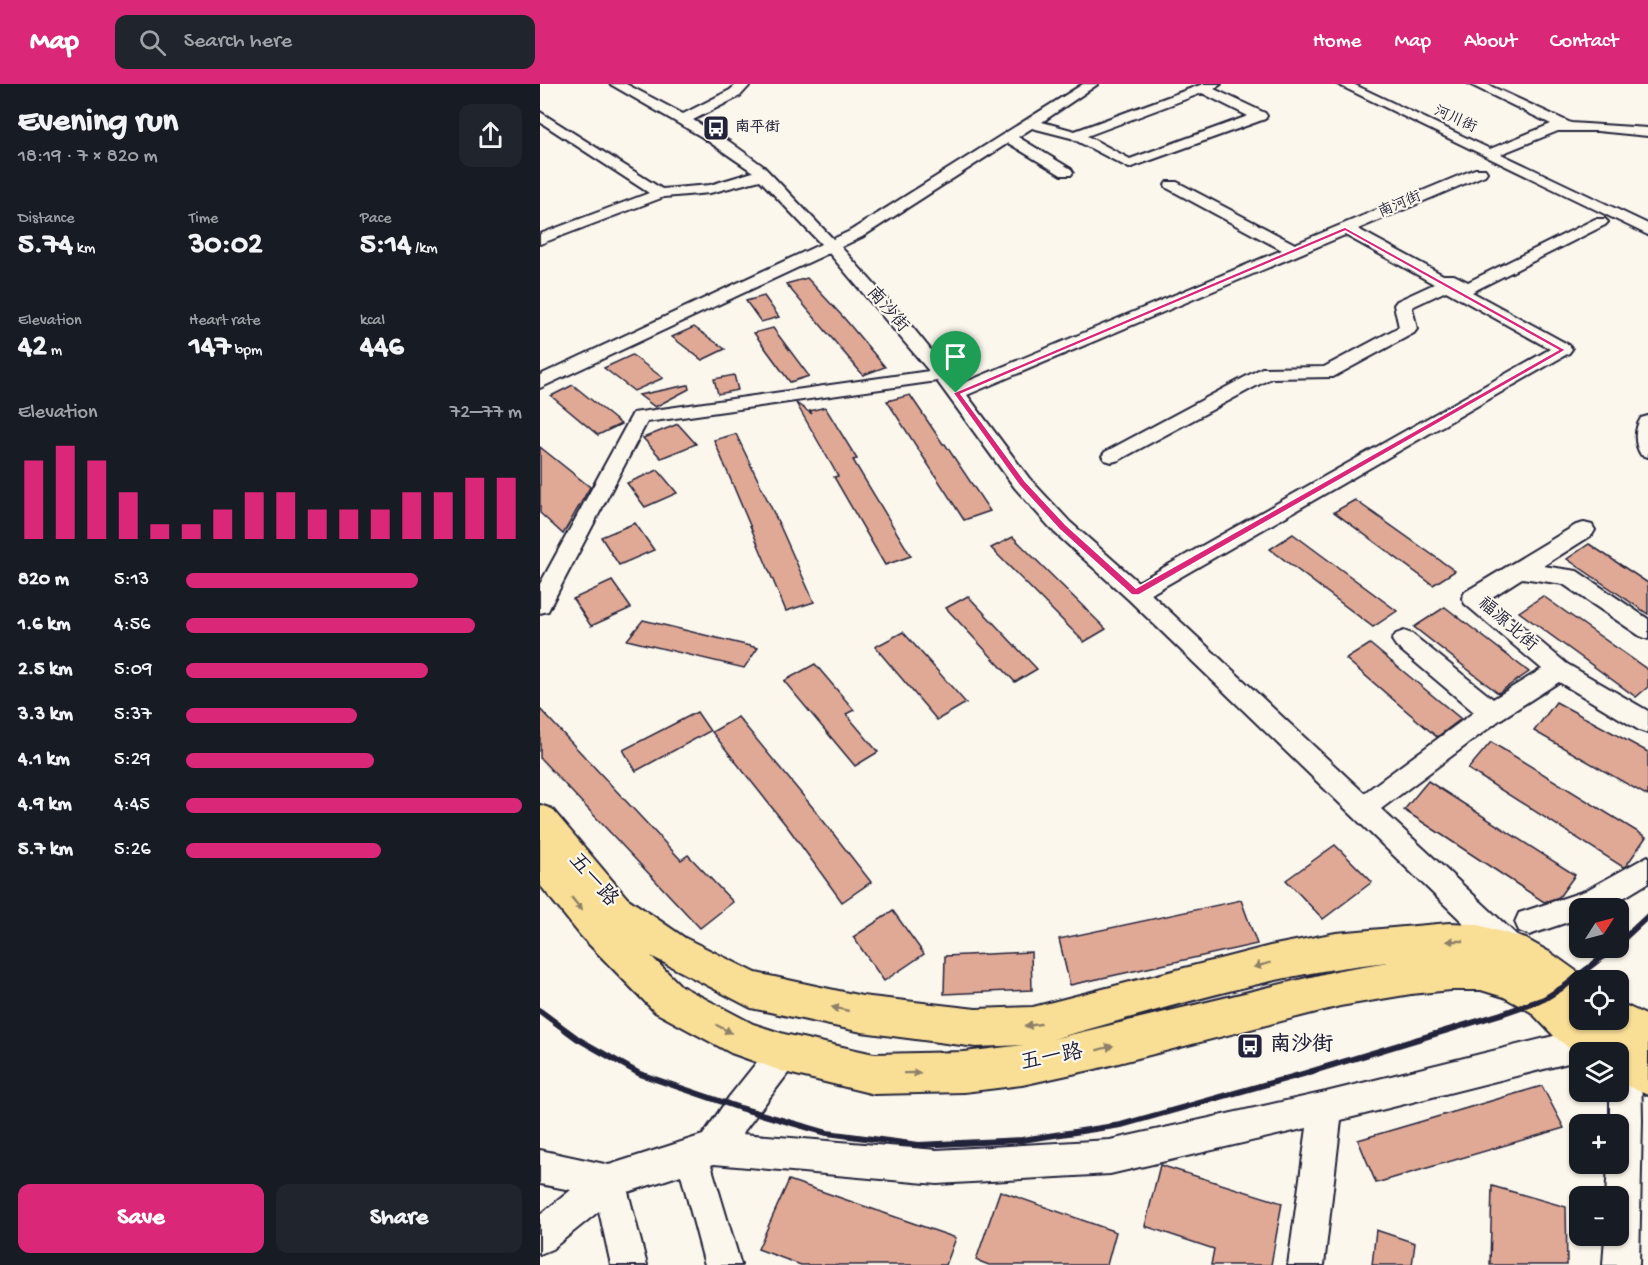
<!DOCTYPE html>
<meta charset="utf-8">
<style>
body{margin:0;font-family:"Gochi Hand","LXGW WenKai TC",sans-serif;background:#20242c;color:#f1f3f6;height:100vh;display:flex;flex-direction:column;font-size:22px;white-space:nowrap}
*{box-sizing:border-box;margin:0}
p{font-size:20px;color:#9ea1a6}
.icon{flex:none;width:33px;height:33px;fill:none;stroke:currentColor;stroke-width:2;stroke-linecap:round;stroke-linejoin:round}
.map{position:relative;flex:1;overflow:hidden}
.panel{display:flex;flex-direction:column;background:#171b24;width:540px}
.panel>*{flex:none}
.needle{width:39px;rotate:54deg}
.buttons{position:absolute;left:1029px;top:814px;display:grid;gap:12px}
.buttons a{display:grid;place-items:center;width:60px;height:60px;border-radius:12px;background:#171b24;box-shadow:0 2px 4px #0004;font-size:30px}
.pin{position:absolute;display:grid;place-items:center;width:51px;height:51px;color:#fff;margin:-62px -26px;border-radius:50% 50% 50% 0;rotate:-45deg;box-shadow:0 0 6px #0007}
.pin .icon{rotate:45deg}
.round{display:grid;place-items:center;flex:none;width:63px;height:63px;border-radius:12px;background:#20242c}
.head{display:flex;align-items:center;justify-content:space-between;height:102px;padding:0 18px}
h1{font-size:33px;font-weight:700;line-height:45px}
.figures{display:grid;grid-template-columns:repeat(3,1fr);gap:9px;height:102px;padding:6px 18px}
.figures div{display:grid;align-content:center}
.figures b{font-size:30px;font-weight:700}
.figures small{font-size:16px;font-weight:400}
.figures p{font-size:16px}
.chart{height:168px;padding:12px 18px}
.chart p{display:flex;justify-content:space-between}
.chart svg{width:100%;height:108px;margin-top:6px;stroke:#db2777;stroke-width:6}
.cta{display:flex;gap:12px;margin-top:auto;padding:12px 18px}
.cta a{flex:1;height:69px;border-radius:12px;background:#db2777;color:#fff;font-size:24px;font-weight:700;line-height:69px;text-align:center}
.cta a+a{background:#20242c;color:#f1f3f6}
ul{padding:0 18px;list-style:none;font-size:20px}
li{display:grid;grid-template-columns:96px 72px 1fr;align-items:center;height:45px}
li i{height:15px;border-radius:8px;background:#db2777}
header{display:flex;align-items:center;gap:36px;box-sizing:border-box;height:84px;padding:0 30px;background:#db2777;color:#fff}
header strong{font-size:28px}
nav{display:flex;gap:33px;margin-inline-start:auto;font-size:21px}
.search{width:420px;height:54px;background:#20242c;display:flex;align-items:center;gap:15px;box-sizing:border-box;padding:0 21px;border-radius:12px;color:#9ea1a6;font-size:22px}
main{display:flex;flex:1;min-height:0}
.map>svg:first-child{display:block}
.building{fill:#e0a996;stroke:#22223b;stroke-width:1.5}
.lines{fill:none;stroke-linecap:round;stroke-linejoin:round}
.minor-casing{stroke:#22223b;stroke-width:4}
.major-casing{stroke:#22223b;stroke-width:4}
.minor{fill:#fbf7ec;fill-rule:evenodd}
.major{fill:#f9df96;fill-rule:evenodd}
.rail{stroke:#22223b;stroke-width:6}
.oneway{fill:#8e8068}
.route{fill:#db2777;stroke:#fff;stroke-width:1.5;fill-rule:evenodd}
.labels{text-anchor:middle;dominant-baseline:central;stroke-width:4.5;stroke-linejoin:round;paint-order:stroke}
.far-street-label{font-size:15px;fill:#22223b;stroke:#fbf7ec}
.far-poi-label{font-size:15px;font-weight:bold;fill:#22223b;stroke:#fbf7ec;text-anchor:start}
.street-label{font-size:18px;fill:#22223b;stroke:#fbf7ec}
.near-street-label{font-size:21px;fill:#22223b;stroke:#fbf7ec}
.near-poi-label{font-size:21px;font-weight:bold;fill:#22223b;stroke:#fbf7ec;text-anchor:start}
</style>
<header>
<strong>Map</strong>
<div class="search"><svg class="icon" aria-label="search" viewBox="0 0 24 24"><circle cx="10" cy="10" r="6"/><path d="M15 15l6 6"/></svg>Search here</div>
<nav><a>Home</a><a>Map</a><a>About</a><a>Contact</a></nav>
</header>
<main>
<section class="panel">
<div class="head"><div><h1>Evening run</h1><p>18:19 · 7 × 820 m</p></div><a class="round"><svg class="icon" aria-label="share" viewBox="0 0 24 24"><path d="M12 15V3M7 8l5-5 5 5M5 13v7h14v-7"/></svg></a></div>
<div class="figures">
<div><p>Distance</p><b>5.74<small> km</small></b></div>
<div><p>Time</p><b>30:02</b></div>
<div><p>Pace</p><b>5:14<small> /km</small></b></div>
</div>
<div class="figures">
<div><p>Elevation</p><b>42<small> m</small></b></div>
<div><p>Heart rate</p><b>147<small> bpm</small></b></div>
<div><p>kcal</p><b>446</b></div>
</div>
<div class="chart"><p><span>Elevation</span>72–77 m</p>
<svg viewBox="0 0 160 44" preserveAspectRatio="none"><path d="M5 44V12M15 44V6M25 44V12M35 44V25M45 44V38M55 44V38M65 44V32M75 44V25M85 44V25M95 44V32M105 44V32M115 44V32M125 44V25M135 44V25M145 44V19M155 44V19"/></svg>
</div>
<ul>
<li><b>820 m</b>5:13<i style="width:69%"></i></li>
<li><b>1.6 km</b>4:56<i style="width:86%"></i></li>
<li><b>2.5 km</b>5:09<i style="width:72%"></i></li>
<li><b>3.3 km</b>5:37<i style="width:51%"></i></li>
<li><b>4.1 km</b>5:29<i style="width:56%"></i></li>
<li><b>4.9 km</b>4:45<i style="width:100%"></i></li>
<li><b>5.7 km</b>5:26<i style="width:58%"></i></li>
</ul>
<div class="cta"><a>Save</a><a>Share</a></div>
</section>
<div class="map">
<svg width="1108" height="1181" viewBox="0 0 1108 1181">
<rect width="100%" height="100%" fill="#fbf7ec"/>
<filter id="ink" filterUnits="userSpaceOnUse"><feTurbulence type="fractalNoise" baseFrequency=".0167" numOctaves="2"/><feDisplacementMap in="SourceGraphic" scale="12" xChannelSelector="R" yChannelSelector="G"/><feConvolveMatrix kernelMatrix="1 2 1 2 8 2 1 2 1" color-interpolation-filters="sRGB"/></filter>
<g filter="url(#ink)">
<g class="building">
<polygon points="267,194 304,234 345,283 323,291 246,200"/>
<polygon points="224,212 239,233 221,238 206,217"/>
<polygon points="154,243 185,265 162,276 132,253"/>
<polygon points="233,244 269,292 250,298 214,249"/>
<polygon points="92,271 123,294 94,307 64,284"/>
<polygon points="194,291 198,306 178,310 174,295"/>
<polygon points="33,301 81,340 58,351 11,312"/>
<polygon points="148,301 149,305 115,323 99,311"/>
<polygon points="370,311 403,360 405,360 450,427 424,436 347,317"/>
<polygon points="256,319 272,330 270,327 285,323 317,375 313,376 371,472 345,481 294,393 298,392"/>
<polygon points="138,340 156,360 121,374 103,354"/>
<polygon points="196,350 240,442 274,518 246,527 174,356"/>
<polygon points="0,363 50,403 23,450 0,429"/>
<polygon points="118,386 137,409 105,423 87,399"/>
<polygon points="815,416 915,487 893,501 794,428"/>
<polygon points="95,439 114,466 79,481 61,453"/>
<polygon points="753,450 857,527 833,543 730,465"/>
<polygon points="473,453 566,545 544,558 451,464"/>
<polygon points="1049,460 1108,499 1108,530 1027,475"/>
<polygon points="72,497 91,524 51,542 33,515"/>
<polygon points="428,512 497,585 475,598 406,524"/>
<polygon points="1003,512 1108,586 1108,603 1096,613 979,528"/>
<polygon points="905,523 989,588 958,609 874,543"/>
<polygon points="103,536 218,564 204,584 87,556"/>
<polygon points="363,548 426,619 397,636 335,563"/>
<polygon points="830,560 921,635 897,653 806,575"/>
<polygon points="275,580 314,626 306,630 338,668 315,682 244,597"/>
<polygon points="1016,618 1108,668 1108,712 994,647"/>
<polygon points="0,625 141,776 148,771 193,818 160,844 0,674"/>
<polygon points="157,628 170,647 96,687 83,666"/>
<polygon points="198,633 274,725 331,798 302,818 249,745 172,648"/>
<polygon points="951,658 1106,753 1086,782 1083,783 928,685"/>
<polygon points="888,697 1035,791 1019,813 1004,818 864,726"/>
<polygon points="795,761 832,798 783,835 746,796"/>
<polygon points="701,816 717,860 530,901 519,855"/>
<polygon points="353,827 384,870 344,897 313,853"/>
<polygon points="491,868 492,906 404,910 405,872"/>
<polygon points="1002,1002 1024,1044 836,1099 818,1056"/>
<polygon points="620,1081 742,1119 731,1181 671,1181 674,1165 605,1142"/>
<polygon points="249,1096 416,1154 406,1181 261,1181 218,1165"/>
<polygon points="952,1102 1026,1123 1027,1181 950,1181"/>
<polygon points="460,1107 576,1148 567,1181 449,1181 436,1176"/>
<polygon points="836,1146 875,1159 872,1181 832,1181"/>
</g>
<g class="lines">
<defs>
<g id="minor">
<path d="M 70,0 L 86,0 L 143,30 L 190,6 L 197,0 L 211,0 L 200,12 L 153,36 L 190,58 L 223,82 L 293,155 L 310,147 L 543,0 L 558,0 L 502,38 L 535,47 L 663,0 L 681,0 L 674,5 L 725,29 L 727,32 L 725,35 L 589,84 L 531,54 L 492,44 L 478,53 L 531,85 L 533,88 L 531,91 L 521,91 L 468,59 L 322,153 L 301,163 L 373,244 L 419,301 L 742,166 L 627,104 L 625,101 L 627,98 L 637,98 L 755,160 L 935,85 L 945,85 L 947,88 L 945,91 L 818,145 L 903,191 L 914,191 L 928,198 L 1055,135 L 1065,135 L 1068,138 L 1065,141 L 932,208 L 1029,261 L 1032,265 L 1029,269 L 611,510 L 824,709 L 934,628 L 856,562 L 852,556 L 856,550 L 864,547 L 872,550 L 953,615 L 1002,585 L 925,520 L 922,514 L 925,508 L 1036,441 L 1044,439 L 1052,441 L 1055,446 L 1052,451 L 1003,482 L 1037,487 L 1108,535 L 1108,555 L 1100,552 L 1023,500 L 982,494 L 949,515 L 1027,580 L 1108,627 L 1108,649 L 1099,646 L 1019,598 L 961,635 L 841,725 L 983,857 L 988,867 L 983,877 L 973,881 L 963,877 L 588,515 L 514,448 L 475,404 L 397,297 L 107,338 L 11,521 L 8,527 L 0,529 L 0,500 L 93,329 L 389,287 L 289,169 L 0,304 L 0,291 L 281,160 L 220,96 L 170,109 L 124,113 L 0,160 L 0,150 L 109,109 L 0,38 L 0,28 L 122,105 L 170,101 L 213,88 L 162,53 ZM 662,9 L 708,32 L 590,75 L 547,52 ZM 805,151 L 894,200 L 857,217 L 854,221 L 859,243 L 784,283 L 722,284 L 565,368 L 562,372 L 565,376 L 572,378 L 579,376 L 731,294 L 793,293 L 874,249 L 877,245 L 872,223 L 906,207 L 1010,265 L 598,498 L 530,438 L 489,394 L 427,311 Z"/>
<polygon points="797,0 813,0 950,65 1011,40 929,0 946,0 1031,39 1108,44 1108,52 1057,47 1018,47 961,70 1108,140 1108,151"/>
<path d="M 1108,332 L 1108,373 L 1101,371 C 1094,360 1094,345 1101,334 Z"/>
<polygon points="1108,772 1108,799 1065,825 1040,825 1040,834 989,851 979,847 975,838 979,829 1045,807"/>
<polygon points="1050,943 1061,947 1065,958 1060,969 1040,969 1040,976 801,1036 784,1181 748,1181 767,1044 570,1090 397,1100 174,1080 171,1081 201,1181 165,1181 141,1091 88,1108 107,1181 71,1181 59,1127 12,1165 0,1170 0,1131 31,1106 0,1100 0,1066 69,1081 163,1051 189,1013 233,958 244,954 255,958 260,969 255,980 202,1050 397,1066 570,1056 786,1008"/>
<polygon points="1085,965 1096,970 1101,981 1102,1036 1099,1181 1063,1181 1065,1152 1078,1152 1078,1113 1066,1113 1068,1080 1078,1080 1078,1041 1070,1041 1070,1008 1078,1008 1078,969 1076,969"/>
</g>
<path id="major" d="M 0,721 L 12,725 L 87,814 L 145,854 L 216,889 L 322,912 L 436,925 L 493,923 L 730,862 L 796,849 L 909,839 L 935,840 L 986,855 L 1011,869 L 1050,897 L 1040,897 L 1040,936 L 1054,936 L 1060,940 L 1058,936 L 1078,936 L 1078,918 L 1108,932 L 1108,1011 L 1078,998 L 1078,969 L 1040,969 L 1040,973 L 1014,952 L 991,928 L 964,913 L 941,906 L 911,906 L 871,910 L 800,922 L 555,985 L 482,1001 L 424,1008 L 334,1010 L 244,988 L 191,969 L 115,928 L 41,852 L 0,801 ZM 111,872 L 211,924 L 322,948 L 436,963 L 484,961 L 424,968 L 334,970 L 244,950 L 213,940 L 141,902 ZM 848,878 L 800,886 L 513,955 C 624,925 734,889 848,878 Z"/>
</defs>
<use href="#minor" class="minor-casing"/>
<use href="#major" class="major-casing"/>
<use href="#minor" class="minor"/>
<use href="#major" class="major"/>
<g class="rail">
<polyline points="1078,860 1108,832"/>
<polyline points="0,927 38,955 100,990 200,1024 287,1049 379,1061 482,1056 581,1041 763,990 961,930 1004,915 1025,902 1074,864"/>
</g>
</g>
<defs><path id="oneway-solid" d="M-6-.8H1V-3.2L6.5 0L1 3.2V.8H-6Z" transform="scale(1.5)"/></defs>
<g class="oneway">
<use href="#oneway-solid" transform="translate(37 820) rotate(50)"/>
<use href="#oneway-solid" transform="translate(915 857) rotate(-180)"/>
<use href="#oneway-solid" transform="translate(722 881) rotate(165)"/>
<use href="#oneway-solid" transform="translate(300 925) rotate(-167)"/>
<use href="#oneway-solid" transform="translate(493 941) rotate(172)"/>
<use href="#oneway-solid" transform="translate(184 945) rotate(28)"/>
<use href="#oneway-solid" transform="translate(565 964) rotate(-15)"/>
<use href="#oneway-solid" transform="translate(372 989) rotate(-1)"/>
</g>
</g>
<path class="route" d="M 805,143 L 1026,266 L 599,511 L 592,511 L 519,445 L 479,401 L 413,309 ZM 805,147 L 1018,266 L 596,504 L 526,441 L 485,397 L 421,310 Z"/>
<defs>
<symbol id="bus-square" viewBox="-11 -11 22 22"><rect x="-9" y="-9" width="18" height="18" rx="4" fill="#22223b" stroke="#fbf7ec"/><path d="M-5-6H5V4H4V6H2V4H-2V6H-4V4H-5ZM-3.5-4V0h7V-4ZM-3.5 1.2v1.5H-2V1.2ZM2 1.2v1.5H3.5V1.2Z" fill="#fff"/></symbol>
</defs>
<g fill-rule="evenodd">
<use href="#bus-square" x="161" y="29" width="30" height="30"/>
<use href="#bus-square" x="695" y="947" width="30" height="30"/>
</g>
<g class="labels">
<g class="far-street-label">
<text transform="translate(915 36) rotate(24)">河川街</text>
<text transform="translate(860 121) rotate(-23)">南河街</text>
</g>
<g class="far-poi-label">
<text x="195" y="44">南平街</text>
</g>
<g class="street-label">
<text transform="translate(347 226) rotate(49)">南沙街</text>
<text transform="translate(967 541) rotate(41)">福源北街</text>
</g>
<g class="near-street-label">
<text transform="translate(52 797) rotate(49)">五一路</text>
<text transform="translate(512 975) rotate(-11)">五一路</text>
</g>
<g class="near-poi-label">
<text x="730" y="962">南沙街</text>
</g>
</g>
</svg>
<div class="buttons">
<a><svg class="needle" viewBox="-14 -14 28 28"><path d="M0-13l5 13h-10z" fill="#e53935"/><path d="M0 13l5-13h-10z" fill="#9ea1a6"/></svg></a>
<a><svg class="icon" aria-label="locate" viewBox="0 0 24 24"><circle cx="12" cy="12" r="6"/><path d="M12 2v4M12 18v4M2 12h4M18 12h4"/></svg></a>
<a><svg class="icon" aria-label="layers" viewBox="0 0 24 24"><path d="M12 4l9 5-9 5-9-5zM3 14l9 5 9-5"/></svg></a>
<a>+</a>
<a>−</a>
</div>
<div class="pin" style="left:416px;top:309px;background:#1e9e55"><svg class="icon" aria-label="arrive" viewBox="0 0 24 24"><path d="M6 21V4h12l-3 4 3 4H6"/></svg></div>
</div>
</main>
